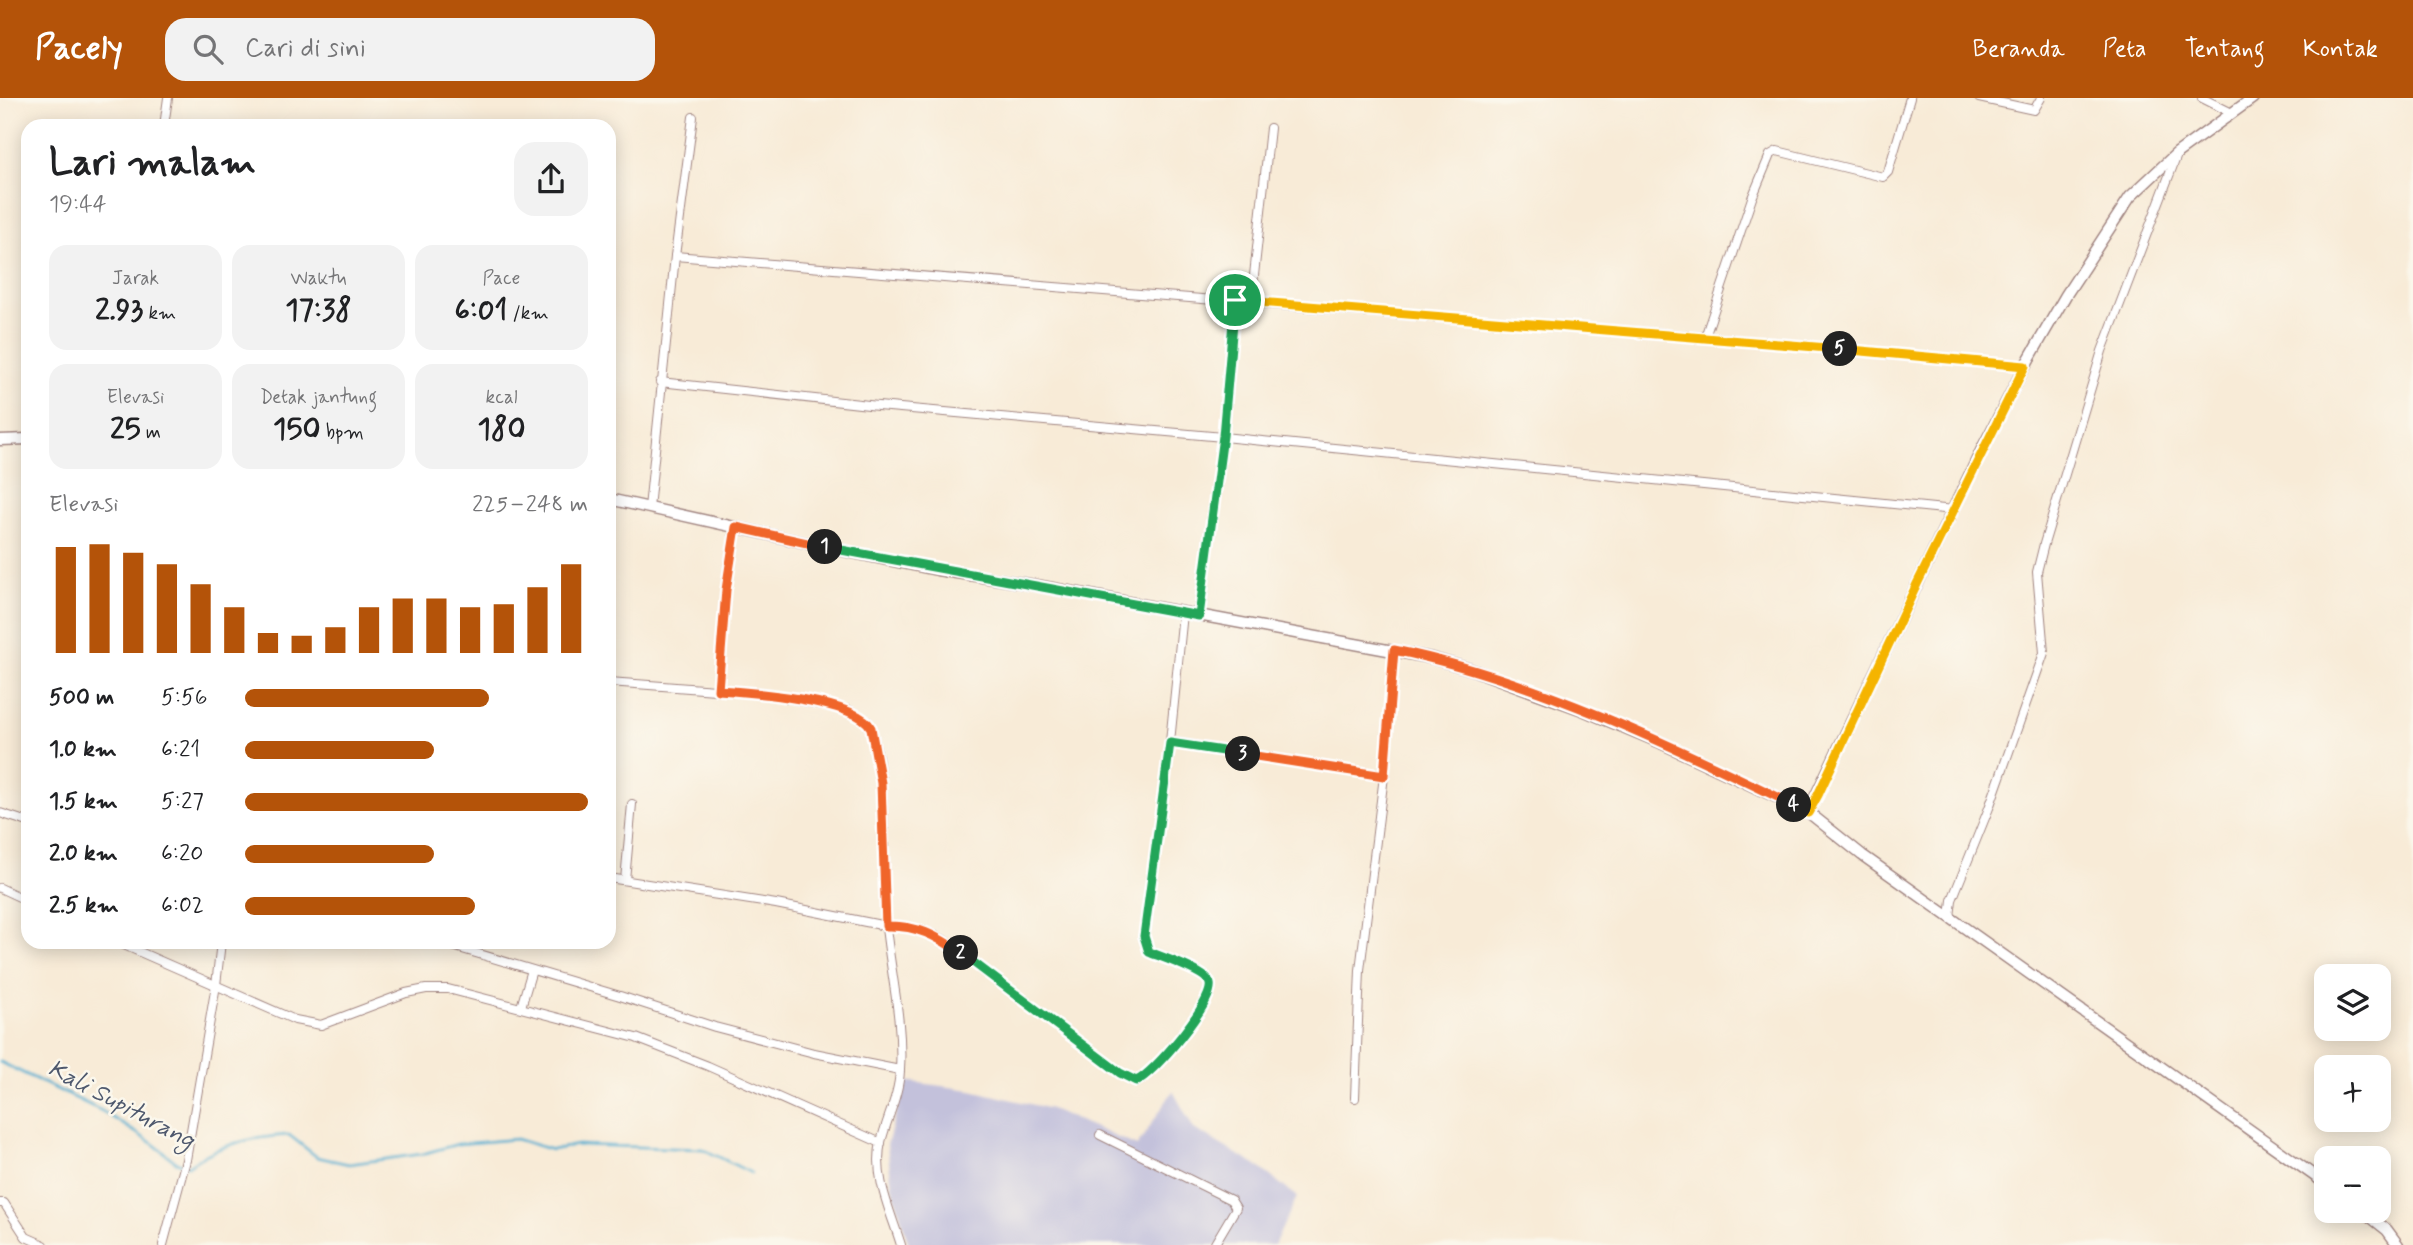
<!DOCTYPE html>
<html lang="id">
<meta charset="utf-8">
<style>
body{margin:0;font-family:Mynerve,sans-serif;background:#f2f2f2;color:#202124;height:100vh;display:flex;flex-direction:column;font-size:26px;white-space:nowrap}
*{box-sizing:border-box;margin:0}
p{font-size:23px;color:#757577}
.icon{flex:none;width:38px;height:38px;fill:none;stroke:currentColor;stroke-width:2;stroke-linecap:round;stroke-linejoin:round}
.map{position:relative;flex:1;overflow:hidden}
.sheet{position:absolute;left:21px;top:21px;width:595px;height:830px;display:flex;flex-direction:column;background:#fff;border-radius:21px;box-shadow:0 4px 18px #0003}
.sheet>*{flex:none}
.fabs{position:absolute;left:2314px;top:866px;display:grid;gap:14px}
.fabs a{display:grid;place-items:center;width:77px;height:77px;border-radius:14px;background:#fff;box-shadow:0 4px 18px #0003;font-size:35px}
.pin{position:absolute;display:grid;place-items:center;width:60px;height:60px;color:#fff;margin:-30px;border:4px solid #fff;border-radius:50%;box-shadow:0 2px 7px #0007}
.km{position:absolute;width:35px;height:35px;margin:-18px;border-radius:50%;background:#222;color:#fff;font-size:19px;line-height:35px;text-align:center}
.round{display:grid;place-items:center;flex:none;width:74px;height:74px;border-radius:21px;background:#f2f2f2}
.overview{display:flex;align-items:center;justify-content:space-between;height:119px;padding:0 28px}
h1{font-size:38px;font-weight:700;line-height:52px}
.stats{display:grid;grid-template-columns:repeat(3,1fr);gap:10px;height:119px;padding:7px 28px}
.stats div{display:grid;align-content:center;border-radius:18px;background:#f2f2f2;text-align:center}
.stats b{font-size:30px;font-weight:700}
.stats small{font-size:19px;font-weight:400}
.stats p{font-size:19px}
.chart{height:196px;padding:14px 28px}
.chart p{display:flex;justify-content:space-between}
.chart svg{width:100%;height:126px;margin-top:7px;stroke:#b45309;stroke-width:6}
ul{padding:0 28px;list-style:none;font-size:23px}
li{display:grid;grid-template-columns:112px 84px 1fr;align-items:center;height:52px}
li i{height:18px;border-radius:9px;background:#b45309}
header{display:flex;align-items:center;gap:42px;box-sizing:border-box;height:98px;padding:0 35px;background:#b45309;color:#fff}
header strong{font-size:33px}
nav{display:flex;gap:38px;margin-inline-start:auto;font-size:24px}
.search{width:490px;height:63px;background:#f2f2f2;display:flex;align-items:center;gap:18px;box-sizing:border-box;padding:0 24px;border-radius:21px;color:#757577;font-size:26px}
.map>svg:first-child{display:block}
.industrial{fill:#c3c1db}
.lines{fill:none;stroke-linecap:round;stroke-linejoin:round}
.stream{stroke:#53aed1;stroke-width:2.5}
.minor-casing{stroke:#a18581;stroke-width:10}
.secondary-casing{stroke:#a18581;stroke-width:13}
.minor{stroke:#fff;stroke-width:8}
.secondary{stroke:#fff;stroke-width:10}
.split-1-casing{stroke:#fff;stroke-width:14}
.split-2-casing{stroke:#fff;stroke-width:14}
.split-3-casing{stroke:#fff;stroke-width:14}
.split-4-casing{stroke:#fff;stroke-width:14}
.split-5-casing{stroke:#fff;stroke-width:14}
.split-6-casing{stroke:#fff;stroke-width:14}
.split-1{stroke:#22a559;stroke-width:9}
.split-2{stroke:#f0652b;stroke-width:9}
.split-3{stroke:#22a559;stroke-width:9}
.split-4{stroke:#f0652b;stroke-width:9}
.split-5{stroke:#f5b400;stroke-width:9}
.split-6{stroke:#f5b400;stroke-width:9}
.labels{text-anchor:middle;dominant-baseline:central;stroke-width:5;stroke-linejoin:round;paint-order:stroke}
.water-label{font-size:24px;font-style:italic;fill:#4e586d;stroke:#fbf7ec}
</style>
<header>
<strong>Pacely</strong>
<div class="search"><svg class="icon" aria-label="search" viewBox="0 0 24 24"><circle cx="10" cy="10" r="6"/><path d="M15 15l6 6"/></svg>Cari di sini</div>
<nav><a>Beranda</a><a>Peta</a><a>Tentang</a><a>Kontak</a></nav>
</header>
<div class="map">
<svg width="2413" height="1147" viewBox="0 0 2413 1147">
<rect width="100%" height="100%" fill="#fbf7ec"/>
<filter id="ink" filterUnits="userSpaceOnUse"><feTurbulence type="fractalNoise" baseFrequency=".0143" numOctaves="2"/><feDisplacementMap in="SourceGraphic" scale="14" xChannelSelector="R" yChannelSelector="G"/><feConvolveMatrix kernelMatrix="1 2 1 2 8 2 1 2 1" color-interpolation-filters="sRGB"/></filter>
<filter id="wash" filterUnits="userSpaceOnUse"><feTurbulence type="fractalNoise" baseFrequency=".00686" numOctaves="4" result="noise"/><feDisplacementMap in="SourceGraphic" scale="28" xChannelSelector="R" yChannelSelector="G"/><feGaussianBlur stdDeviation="1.57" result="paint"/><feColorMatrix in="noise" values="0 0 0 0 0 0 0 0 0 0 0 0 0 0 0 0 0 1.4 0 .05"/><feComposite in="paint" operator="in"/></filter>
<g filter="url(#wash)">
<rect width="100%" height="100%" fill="#f8ebd7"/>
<polygon class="industrial" points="905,983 971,992 1051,1011 1137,1048 1173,993 1194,1031 1259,1069 1297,1099 1274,1147 909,1147 892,1088 887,1047"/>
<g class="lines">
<path class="stream" d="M 0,964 L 102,1013 L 152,1045 L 176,1064 L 188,1068 C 216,1047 254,1039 289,1037 L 317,1059 L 349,1066 L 422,1056 L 458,1046 L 516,1041 L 552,1052 L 577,1047 L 703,1051 L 751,1075"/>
</g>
</g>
<g filter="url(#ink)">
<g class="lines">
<defs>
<g id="minor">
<polyline points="1979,0 2034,12 2041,0"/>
<polyline points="2202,0 2232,15"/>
<polyline points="164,28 168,0"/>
<polyline points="675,158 693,19"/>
<polyline points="1251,205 1270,30"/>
<polyline points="1705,239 1752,100 1770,57 1777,53 1883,79 1888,74 1910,0"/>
<polyline points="660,284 878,308 1223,339 1954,412"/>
<polyline points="649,410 675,158 1251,205 1705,239 2025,268"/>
<polyline points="1183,515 1170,644 1384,678"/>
<polyline points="1199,518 1223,339 1235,202"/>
<path d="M 609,584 L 769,596 L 849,612 L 867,623 C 891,673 881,771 886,829 C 891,876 903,924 900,972 C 899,997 887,1020 881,1044 C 873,1079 891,1114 901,1147"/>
<polyline points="718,592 726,492 735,429"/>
<polyline points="0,715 28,724"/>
<path d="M 609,780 L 776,806 L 886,828 C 908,828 925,832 944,842 L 1120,975 L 1136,983 C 1153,977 1213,905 1210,886 C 1208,874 1161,858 1149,854 L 1144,838 L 1170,644"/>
<polyline points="625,782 632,706"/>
<polyline points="0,790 28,803"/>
<polyline points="1950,819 1952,802 1989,710 2044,555 2037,474 2044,446 2102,253 2177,57"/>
<polyline points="117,844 295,922 321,927 406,895 426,891 448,891 636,940 708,968 881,1045"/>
<polyline points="439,844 620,898 715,929 814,955 900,972"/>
<polyline points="521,909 532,872"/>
<polyline points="1355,1000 1360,872 1384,678 1394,552"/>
<polyline points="1100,1037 1231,1102 1236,1110 1214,1147"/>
<polyline points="0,1105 4,1105 26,1139 44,1147"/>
<polyline points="163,1147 186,1062 216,887 221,844"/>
</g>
<g id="secondary">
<polyline points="0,342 28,341"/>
<polyline points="609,401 838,452 937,472 1041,488 1431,560 1470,571 1585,613 1661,645 1808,714 1862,757 2326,1086"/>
<polyline points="1808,714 1982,351 2025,268 2066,197 2130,99 2177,55 2253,0"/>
<polyline points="2363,1113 2387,1132 2398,1147"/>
</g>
</defs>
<use href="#minor" class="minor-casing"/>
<use href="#secondary" class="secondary-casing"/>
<use href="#minor" class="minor"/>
<use href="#secondary" class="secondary"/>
</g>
</g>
<g class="lines" filter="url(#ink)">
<defs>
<polyline id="split-1" points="825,449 1199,518 1223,338 1235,202"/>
<path id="split-2" d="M 825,449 L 736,429 L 726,492 L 718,592 C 749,594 858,602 871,630 L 881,685 L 886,828 C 917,827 937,838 961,855"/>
<path id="split-3" d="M 961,855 L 1120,975 L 1136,983 C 1153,977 1214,904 1210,886 C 1208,874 1161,859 1149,854 L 1144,838 L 1170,645 L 1243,656"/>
<path id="split-4" d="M 1243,656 L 1384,678 L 1394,552 C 1528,579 1672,647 1794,707"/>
<polyline id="split-5" points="1794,707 1808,715 1818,697 1917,486 2025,268 1840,251"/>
<polyline id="split-6" points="1235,202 1840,251"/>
</defs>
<use href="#split-1" class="split-1-casing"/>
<use href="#split-2" class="split-2-casing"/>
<use href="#split-3" class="split-3-casing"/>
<use href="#split-4" class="split-4-casing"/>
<use href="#split-5" class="split-5-casing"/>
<use href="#split-6" class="split-6-casing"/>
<use href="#split-1" class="split-1"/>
<use href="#split-2" class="split-2"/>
<use href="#split-3" class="split-3"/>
<use href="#split-4" class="split-4"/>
<use href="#split-5" class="split-5"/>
<use href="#split-6" class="split-6"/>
</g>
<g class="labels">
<g class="water-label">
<text transform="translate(121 1007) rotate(28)">Kali Supiturang</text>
</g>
</g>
</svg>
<div class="fabs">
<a><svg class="icon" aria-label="layers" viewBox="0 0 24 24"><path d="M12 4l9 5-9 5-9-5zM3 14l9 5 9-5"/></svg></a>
<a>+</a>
<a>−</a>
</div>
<div class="pin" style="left:1235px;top:202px;background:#1e9e55"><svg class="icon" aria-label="arrive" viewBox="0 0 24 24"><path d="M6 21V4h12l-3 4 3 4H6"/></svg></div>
<b class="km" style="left:825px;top:449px">1</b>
<b class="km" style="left:961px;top:855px">2</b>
<b class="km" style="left:1243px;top:656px">3</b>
<b class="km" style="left:1794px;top:707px">4</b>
<b class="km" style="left:1840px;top:251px">5</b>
<section class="sheet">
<div class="overview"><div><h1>Lari malam</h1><p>19:44</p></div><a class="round"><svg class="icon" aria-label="share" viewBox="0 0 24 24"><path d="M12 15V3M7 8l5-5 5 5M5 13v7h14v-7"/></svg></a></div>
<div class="stats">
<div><p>Jarak</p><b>2.93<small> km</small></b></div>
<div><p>Waktu</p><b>17:38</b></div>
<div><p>Pace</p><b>6:01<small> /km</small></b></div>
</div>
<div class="stats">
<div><p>Elevasi</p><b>25<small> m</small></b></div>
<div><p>Detak jantung</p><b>150<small> bpm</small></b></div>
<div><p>kcal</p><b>180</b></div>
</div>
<div class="chart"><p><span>Elevasi</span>225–248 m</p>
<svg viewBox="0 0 160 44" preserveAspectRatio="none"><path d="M5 44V7M15 44V6M25 44V9M35 44V13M45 44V20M55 44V28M65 44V37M75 44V38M85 44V35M95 44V28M105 44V25M115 44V25M125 44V28M135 44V27M145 44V21M155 44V13"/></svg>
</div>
<ul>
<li><b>500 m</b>5:56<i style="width:71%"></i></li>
<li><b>1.0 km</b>6:21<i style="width:55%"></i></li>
<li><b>1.5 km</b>5:27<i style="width:100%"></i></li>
<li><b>2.0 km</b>6:20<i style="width:55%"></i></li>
<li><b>2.5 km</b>6:02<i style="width:67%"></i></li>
</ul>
</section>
</div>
